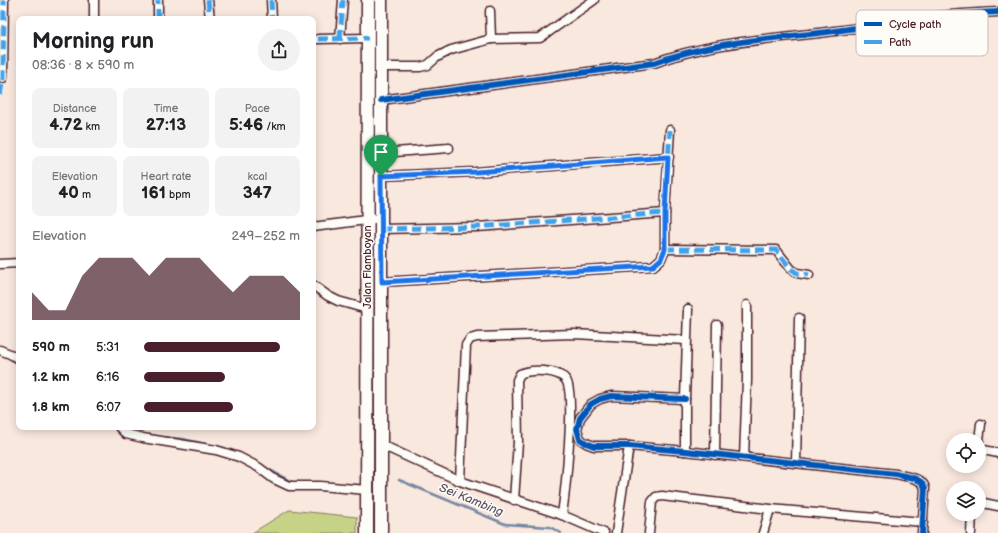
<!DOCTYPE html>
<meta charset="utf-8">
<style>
body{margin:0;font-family:"Balsamiq Sans",sans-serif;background:#f2f2f2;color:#202124;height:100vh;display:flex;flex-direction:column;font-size:15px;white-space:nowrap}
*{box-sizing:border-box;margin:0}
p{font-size:13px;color:#757577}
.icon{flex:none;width:22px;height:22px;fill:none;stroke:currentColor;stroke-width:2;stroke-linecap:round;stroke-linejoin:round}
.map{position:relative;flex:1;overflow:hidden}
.drawer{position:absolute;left:16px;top:16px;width:300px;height:414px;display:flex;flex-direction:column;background:#fff;border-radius:8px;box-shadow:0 2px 10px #0003}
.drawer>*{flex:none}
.buttons{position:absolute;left:946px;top:433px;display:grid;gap:8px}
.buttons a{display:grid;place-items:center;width:40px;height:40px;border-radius:50%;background:#fff;box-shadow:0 2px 10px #0003;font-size:20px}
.pin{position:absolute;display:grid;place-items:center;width:34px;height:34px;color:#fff;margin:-41px -17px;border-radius:50% 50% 50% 0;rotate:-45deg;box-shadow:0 0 4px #0007}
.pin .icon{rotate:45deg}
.round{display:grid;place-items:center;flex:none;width:42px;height:42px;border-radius:21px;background:#f2f2f2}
.summary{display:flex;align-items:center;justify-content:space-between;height:68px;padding:0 16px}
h1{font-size:22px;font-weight:800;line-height:30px}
.metrics{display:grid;grid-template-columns:repeat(3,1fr);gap:6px;height:68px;padding:4px 16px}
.metrics div{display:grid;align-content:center;border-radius:8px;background:#f2f2f2;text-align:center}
.metrics b{font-size:17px;font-weight:800}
.metrics small{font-size:11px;font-weight:400}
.metrics p{font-size:11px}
.chart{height:112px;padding:8px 16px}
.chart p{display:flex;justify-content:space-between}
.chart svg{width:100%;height:72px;margin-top:4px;fill:#4a1f2b;opacity:.7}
ul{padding:0 16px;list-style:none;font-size:13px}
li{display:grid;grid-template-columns:64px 48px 1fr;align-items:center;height:30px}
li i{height:10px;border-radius:5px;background:#4a1f2b}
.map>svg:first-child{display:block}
.green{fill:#c6d387;stroke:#887959}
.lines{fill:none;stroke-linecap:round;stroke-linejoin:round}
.stream{stroke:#7587a2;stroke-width:2.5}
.street-casing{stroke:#4a1f2b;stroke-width:11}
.primary-casing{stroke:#4a1f2b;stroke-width:15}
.street{stroke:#fdfcf7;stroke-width:8}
.primary{stroke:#fdfcf7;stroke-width:12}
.quiet{stroke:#40a2eb;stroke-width:5;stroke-dasharray:10 5;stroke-linecap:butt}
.cycleway-casing{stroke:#fdfcf7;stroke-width:8}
.cycleway{stroke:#0057b8;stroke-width:6}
.route-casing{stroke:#fff;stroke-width:8}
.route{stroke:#1a73e8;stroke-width:5}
.labels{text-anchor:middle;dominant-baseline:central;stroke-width:3;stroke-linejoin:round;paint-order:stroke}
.street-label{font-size:11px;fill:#4a1f2b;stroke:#fdfcf7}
.water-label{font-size:12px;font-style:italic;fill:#605367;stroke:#fdfcf7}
.key{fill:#fdfcf7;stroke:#c7baba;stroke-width:1}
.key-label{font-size:11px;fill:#4a1f2b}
</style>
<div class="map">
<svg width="998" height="533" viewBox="0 0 998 533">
<rect width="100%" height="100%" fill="#f9e8de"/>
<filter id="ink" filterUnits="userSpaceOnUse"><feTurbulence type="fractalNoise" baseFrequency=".025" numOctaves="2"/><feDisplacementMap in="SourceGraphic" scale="8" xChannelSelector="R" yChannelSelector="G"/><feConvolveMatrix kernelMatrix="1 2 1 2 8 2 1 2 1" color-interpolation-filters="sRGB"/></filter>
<g filter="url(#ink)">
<polygon class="green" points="289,510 357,517 357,533 252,533"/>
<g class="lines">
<g class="stream">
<polyline points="160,437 183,439 224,448"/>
<polyline points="261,465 294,483"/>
<polyline points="399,480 505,524 550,527 561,533"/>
<polyline points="352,485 362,485"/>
</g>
<defs>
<g id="street">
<polyline points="208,0 210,19"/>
<polyline points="271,0 272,19"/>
<polyline points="490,11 491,39"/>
<polyline points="94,19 94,0"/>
<polyline points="158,19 158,0"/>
<polyline points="318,39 368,38"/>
<polyline points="340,39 343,0"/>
<polyline points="381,67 420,67 428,65 437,57 451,50 491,39 540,38 594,0"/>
<polyline points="3,78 4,0"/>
<path d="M 381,100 L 654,63 C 711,41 775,39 835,31 C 864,27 891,22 919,18 C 946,15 972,13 998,12"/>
<polyline points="381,153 449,148"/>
<polyline points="381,176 475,172 669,157"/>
<polyline points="313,227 381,218"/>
<polyline points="381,229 477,227 665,213"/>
<polyline points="665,249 776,250 791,269 797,273 809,275"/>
<polyline points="0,264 19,263"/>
<polyline points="381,282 653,266 661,259 665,249 665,213 670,130"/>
<polyline points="313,285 328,296 338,301 367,309"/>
<polyline points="0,350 10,354 19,359"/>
<path d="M 685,399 L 611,396 L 600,399 L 591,404 L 580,418 L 577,429 L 580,439 L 586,443 L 594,446 L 629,446 L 685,451 L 896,474 C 906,477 922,477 925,488 L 922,533"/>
<polyline points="119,427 126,434 143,438 216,450 239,457 258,467 274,479 289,486 320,486 367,490"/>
<polyline points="979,440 981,424"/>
<polyline points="382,445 460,481 562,515 604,533"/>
<polyline points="979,449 998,453"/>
<polyline points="685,451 685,399 688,309"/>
<polyline points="715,455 717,325"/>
<polyline points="744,457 747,380 747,305"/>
<polyline points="796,463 799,318"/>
<polyline points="460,481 466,345 470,339 477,337 574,334 686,340"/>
<path d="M 514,500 L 518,442 L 517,380 L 520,374 C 530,369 558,369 566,380 C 576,395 565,493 562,515"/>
<polyline points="979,502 998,506"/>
<polyline points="616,533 629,446"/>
<polyline points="649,533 652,502 656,497 662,496 770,509 923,522"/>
<polyline points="763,533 770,509"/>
<polyline points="971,533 972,514"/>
</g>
<g id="primary">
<polyline points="367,533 368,0"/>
<polyline points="381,533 381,0"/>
</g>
</defs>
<use href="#street" class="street-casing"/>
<use href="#primary" class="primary-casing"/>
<use href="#street" class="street"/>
<use href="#primary" class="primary"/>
<g class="quiet">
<polyline points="208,0 210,19"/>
<polyline points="271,0 272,19"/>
<polyline points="158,19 158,0"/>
<polyline points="318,39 368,38"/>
<polyline points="340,39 343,0"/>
<polyline points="0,95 3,78 4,0"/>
<polyline points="381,176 475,172 669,157"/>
<polyline points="381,229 477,227 665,213"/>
<polyline points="665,249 776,250 791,269 797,273 809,275"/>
<polyline points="381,282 653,266 661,259 665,249 665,213 670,130"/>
</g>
<defs>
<g id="cycleway">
<path d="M 381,100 L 654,63 C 711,41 775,39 835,31 C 864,27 891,22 919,18 C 946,15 972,13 998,12"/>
<path d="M 685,399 L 611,396 L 600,399 L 591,404 L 580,418 L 577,429 L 580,439 L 586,443 L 594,446 L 629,446 L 685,451 L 896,474 C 906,477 922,477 925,488 L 922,533"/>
</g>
</defs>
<use href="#cycleway" class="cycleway-casing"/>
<use href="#cycleway" class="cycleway"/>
</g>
</g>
<g class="lines" filter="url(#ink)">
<defs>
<polygon id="route" points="668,157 665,213 665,249 661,259 653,266 382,282 381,176 476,172"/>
</defs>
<use href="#route" class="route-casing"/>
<use href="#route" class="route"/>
</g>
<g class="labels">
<g class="street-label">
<text transform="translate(367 267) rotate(-90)">Jalan Flamboyan</text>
</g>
<g class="water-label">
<text transform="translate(471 500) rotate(22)">Sei Kambing</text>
</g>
</g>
<rect x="856" y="10" width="132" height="46" rx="6" class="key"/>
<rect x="864" y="22" width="18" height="4" fill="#0057b8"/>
<rect x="864" y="40" width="18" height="4" fill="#40a2eb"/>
<g class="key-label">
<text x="889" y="28">Cycle path</text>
<text x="889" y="46">Path</text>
</g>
</svg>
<div class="buttons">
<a><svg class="icon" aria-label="locate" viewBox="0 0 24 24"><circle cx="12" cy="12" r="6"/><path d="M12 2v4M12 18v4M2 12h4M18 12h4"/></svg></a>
<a><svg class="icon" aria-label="layers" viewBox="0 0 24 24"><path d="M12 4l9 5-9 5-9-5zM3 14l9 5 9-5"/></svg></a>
</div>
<div class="pin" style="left:381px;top:176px;background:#1e9e55"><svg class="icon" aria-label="arrive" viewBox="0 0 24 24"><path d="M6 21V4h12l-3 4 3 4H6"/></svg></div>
<section class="drawer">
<div class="summary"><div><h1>Morning run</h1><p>08:36 · 8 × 590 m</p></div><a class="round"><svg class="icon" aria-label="share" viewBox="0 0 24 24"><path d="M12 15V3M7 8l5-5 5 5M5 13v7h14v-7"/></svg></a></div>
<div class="metrics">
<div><p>Distance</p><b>4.72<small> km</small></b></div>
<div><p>Time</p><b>27:13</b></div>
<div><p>Pace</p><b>5:46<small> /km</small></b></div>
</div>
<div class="metrics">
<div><p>Elevation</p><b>40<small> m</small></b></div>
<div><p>Heart rate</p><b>161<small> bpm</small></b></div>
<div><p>kcal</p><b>347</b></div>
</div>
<div class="chart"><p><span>Elevation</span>249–252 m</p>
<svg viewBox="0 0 160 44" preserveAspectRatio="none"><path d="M0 44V27L10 38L20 38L30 17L40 6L50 6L60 6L70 17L80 6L90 6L100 6L110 17L120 27L130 17L140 17L150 17L160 27V44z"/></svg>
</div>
<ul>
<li><b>590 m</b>5:31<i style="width:87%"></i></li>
<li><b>1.2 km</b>6:16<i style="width:52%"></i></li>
<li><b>1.8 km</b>6:07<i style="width:57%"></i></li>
</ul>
</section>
</div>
